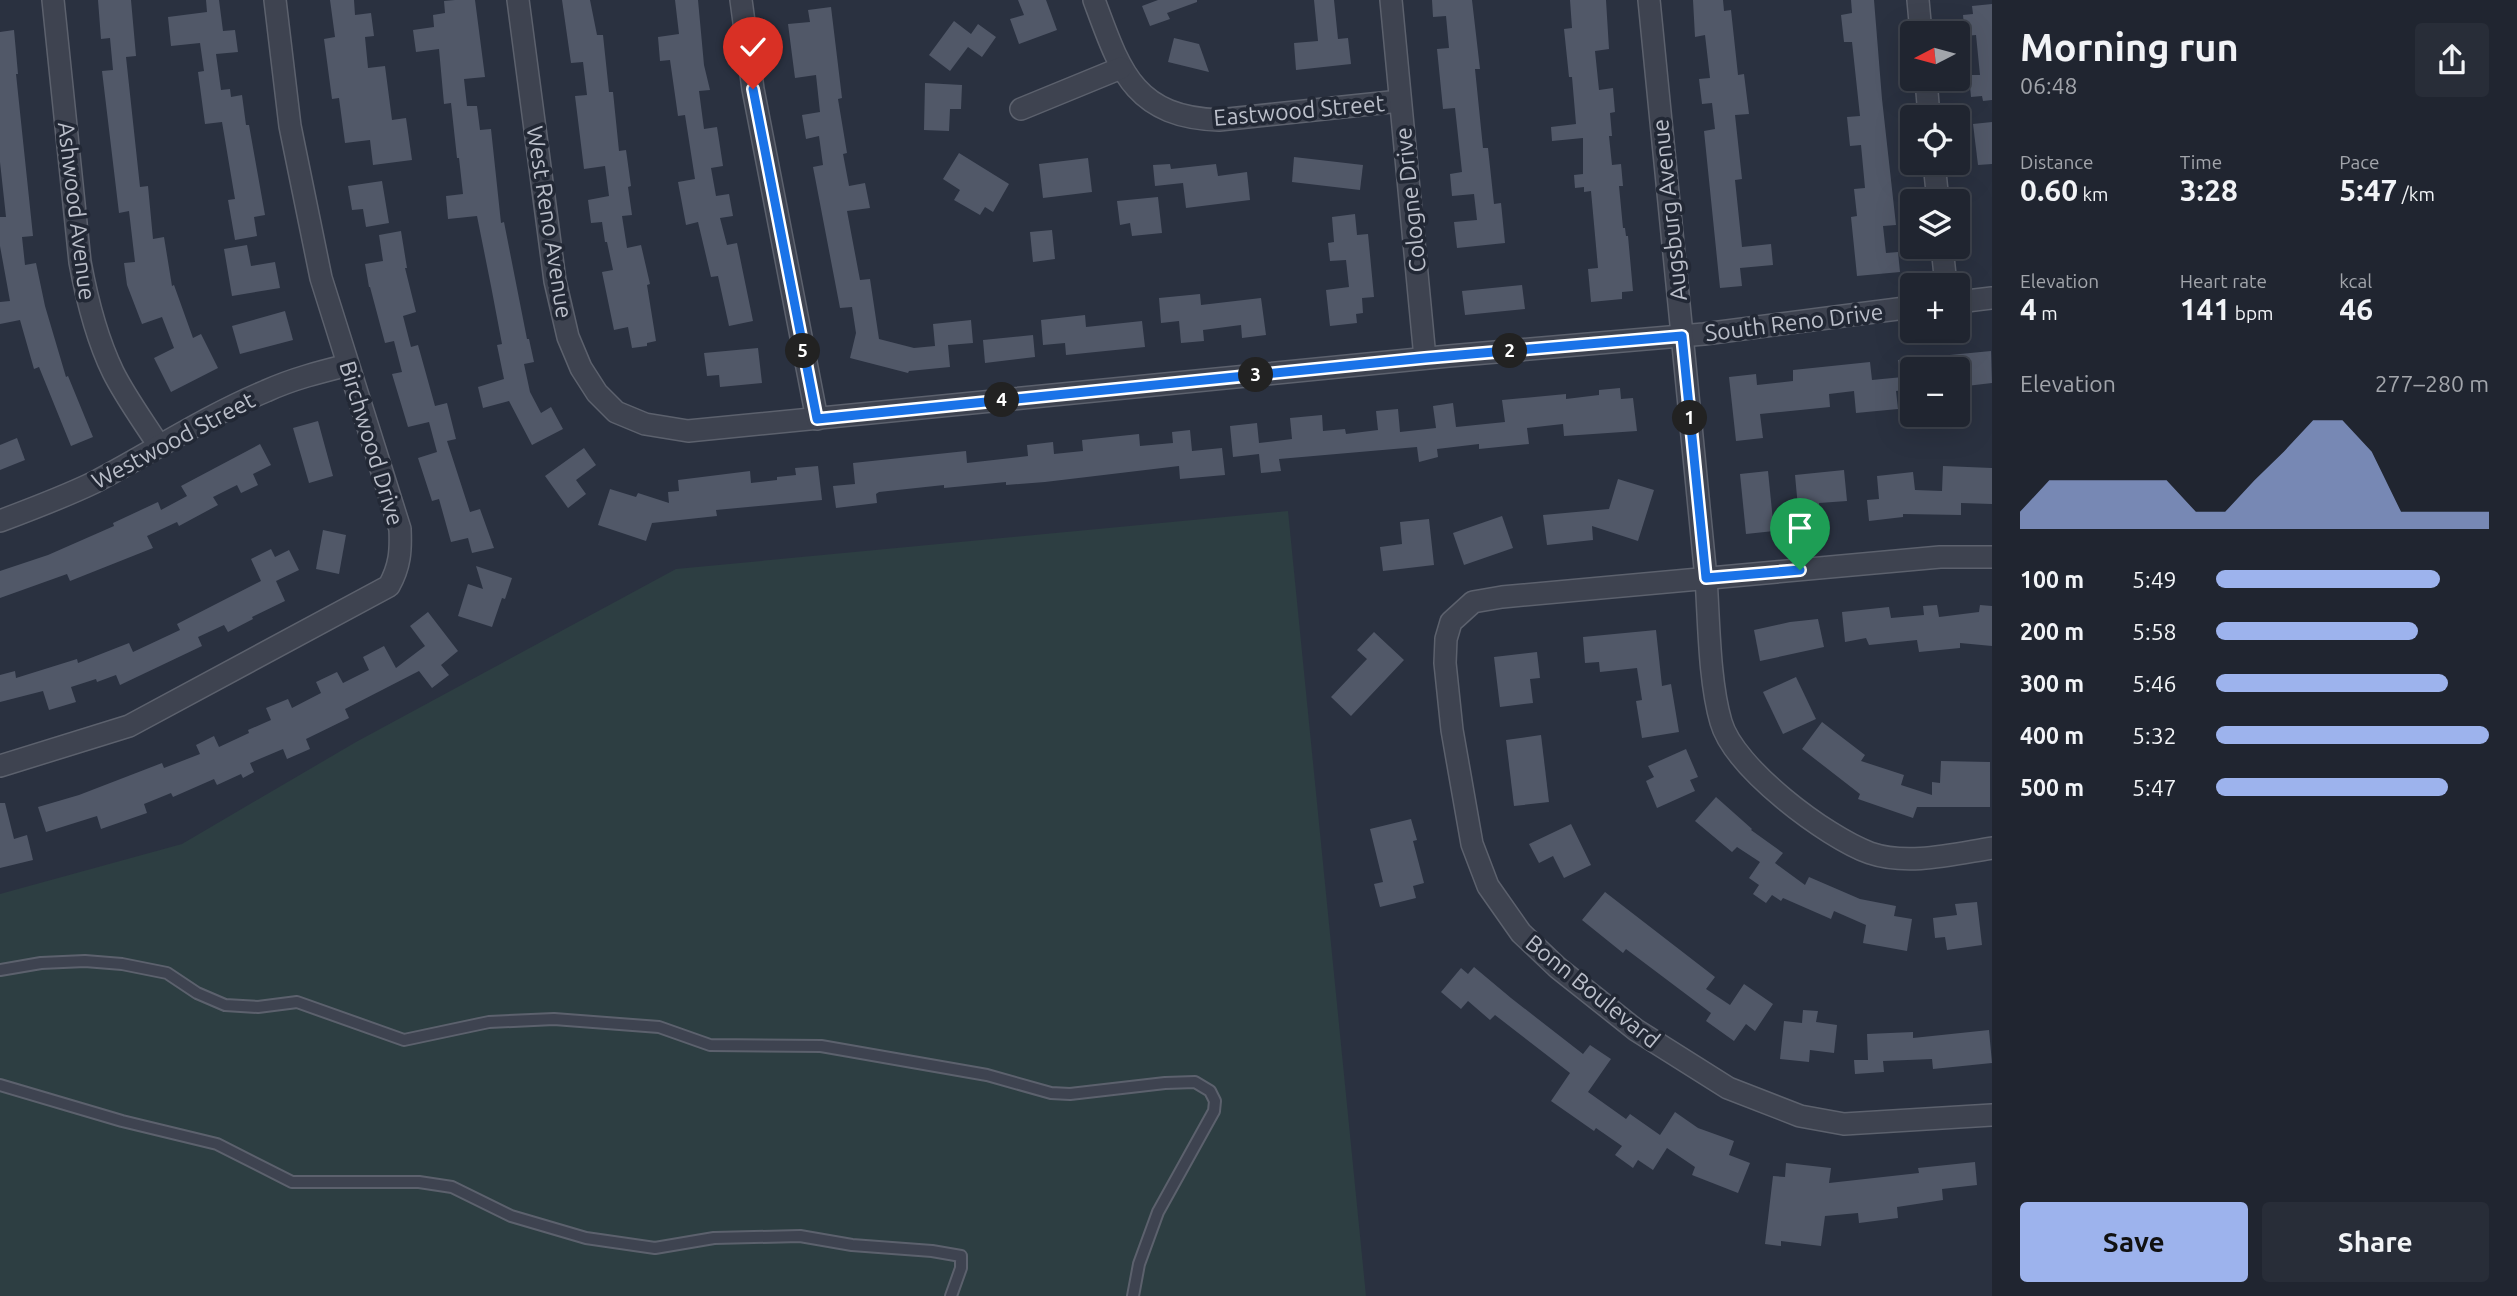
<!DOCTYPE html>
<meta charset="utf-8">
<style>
body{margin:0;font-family:Ubuntu,sans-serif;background:#282d38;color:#f1f3f6;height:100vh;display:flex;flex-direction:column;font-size:26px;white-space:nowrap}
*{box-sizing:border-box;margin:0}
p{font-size:23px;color:#a2a5ab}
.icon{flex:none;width:38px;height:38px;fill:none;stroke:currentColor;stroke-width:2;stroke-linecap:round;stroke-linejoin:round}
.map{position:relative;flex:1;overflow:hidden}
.sheet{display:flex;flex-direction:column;background:#202530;width:525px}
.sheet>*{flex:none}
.needle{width:46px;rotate:264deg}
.controls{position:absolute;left:1900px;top:21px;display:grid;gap:14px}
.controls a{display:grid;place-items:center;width:70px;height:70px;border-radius:7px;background:#202530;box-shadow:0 7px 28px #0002,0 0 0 2px #3d424c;font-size:35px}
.pin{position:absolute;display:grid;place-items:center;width:60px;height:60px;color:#fff;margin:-72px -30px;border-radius:50% 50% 50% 0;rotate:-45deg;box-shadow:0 0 7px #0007}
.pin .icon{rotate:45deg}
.km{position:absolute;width:35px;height:35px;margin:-18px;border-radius:50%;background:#222;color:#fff;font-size:19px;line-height:35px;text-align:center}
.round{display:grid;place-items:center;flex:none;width:74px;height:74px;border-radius:7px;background:#282d38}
.overview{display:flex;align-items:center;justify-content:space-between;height:119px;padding:0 28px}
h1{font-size:38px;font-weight:600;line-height:52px}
.stats{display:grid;grid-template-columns:repeat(3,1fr);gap:10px;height:119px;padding:7px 28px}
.stats div{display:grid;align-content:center}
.stats b{font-size:30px;font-weight:600}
.stats small{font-size:19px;font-weight:400}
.stats p{font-size:19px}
.chart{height:196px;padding:14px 28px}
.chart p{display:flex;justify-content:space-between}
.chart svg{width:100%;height:126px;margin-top:7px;fill:#9db3ed;opacity:.7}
.action{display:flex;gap:14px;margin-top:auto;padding:14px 28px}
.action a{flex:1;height:80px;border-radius:7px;background:#9db3ed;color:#111;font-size:28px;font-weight:600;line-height:80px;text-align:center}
.action a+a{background:#282d38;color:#f1f3f6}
ul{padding:0 28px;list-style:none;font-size:23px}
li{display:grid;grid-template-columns:112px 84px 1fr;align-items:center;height:52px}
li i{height:18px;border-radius:9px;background:#9db3ed}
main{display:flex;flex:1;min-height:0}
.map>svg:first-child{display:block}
.green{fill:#2d3e42}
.building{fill:#515868}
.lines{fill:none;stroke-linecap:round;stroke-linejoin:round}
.service-casing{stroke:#5c616d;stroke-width:14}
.minor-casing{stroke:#5c616d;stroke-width:24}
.service{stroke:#3e4350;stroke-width:10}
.minor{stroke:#3e4350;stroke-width:21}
.route-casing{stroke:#fff;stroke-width:14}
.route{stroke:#1a73e8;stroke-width:9}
.labels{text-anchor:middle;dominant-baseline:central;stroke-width:7;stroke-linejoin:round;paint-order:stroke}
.street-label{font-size:23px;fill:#bbbfca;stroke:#222835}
</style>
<main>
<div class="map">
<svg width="1992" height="1296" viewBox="0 0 1992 1296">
<rect width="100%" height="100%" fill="#2a3140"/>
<polygon class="green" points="1288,511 1366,1296 0,1296 0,894 182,844 356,742 676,569"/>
<g class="building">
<polygon points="98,0 131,0 136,56 126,57 140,187 148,186 153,239 164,237 172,286 174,285 193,338 201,334 218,368 171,392 154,358 174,348 162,317 142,324 127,285 124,263 135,262 129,211 119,213 102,71 113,70 110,38 101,39"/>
<polygon points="206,0 219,0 223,31 235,30 238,52 216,54 221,90 230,89 231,97 242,95 246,125 249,125 265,215 254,217 257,236 235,240 228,200 235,199 222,122 205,124 198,72 204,71 200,43 171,46 168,17 207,12"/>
<polygon points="330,0 354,0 355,15 371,13 374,36 365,37 368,68 385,66 392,120 406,118 412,160 373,165 370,140 345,143 339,98 332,99 324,39 335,37"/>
<polygon points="455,0 475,0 485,77 464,79 467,106 477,106 480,130 491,129 501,223 504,222 527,339 529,339 534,362 524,364 530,392 541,413 551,407 563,429 532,445 509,401 483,408 478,387 504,379 497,345 502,344 491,286 477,216 448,219 446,196 463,194 459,158 457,158 451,103 444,104 439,49 416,52 413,30 434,27 433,15 445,13 444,1"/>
<polygon points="562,0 590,0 597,35 603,35 609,92 613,92 619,151 626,150 631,186 628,187 632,215 622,216 627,248 641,245 650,284 647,285 656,341 647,343 647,346 632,348 628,327 614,330 602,272 613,270 607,242 605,242 602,222 591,223 588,200 609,196 605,166 584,169 575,96 587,95 583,62 571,63"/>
<polygon points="675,0 698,0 704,65 710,90 699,91 704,129 717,127 723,166 711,168 716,196 729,194 733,216 720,218 727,245 737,243 753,321 729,326 718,276 711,277 698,222 686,225 678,182 695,179 685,115 678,116 670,60 660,61 658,37 679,34"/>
<polygon points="1018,0 1046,0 1057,30 1019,44 1010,19 1024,15"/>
<polygon points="1158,0 1197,0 1197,2 1167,13 1170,19 1150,26 1142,6"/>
<polygon points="1314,0 1334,0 1338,39 1348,38 1351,64 1296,70 1294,43 1318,41"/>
<polygon points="1432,0 1472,0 1480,69 1475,69 1483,148 1488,148 1494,204 1501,203 1505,243 1457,248 1454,222 1477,220 1474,194 1452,196 1450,174 1462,172 1455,108 1443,109 1437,49 1449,48 1446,16 1433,17"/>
<polygon points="1570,0 1606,0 1609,49 1595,51 1599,90 1613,88 1615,112 1610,113 1612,136 1609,136 1612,165 1621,164 1623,186 1619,186 1623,228 1625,228 1626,236 1628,236 1633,291 1622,292 1622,299 1591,302 1588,269 1598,268 1591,191 1584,192 1584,187 1575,188 1574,175 1583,174 1583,138 1552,141 1551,127 1576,124 1572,77 1569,77 1564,29 1572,28"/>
<polygon points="1693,0 1723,0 1724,11 1731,10 1738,75 1744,74 1749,114 1735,115 1742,179 1735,180 1742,247 1771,244 1773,265 1740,268 1742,286 1720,288 1704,131 1715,129 1712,103 1702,104 1699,79 1710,78 1705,35 1695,37"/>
<polygon points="1851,0 1874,0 1882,99 1896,225 1883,226 1886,253 1898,252 1900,272 1857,276 1851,217 1857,216 1854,189 1865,188 1861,145 1850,146 1847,117 1860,116 1852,42 1844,42 1841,15 1852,13"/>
<polygon points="1992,4 1992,100 1983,101 1982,96 1971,97 1969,75 1980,75 1976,35 1965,36 1963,15 1973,14 1972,6"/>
<polygon points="831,7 842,98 838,99 847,153 843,154 849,186 865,183 870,208 847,211 860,280 870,279 879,339 914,348 935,346 933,324 971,320 973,343 948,345 950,367 909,371 908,373 850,358 856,333 852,307 840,308 813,167 823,165 819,136 806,139 802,115 820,112 816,75 795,78 788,24 810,22 808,10"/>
<polygon points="954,21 971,34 978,24 996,37 982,57 968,47 950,71 929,55"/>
<polygon points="14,30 18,74 16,74 33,236 22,237 25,265 36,263 45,306 66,377 68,376 93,437 71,446 39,367 34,369 20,320 0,324 0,302 10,301 0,246 0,217 6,217 0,162 0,32"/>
<polygon points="1174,38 1199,44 1209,72 1168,62"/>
<polygon points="925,83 962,85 961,109 950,109 949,131 924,130"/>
<polygon points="1992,122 1992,164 1978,165 1973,124"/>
<polygon points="959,153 1009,184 993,212 985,207 980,215 954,200 960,190 943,179"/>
<polygon points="1294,157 1363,165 1360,190 1292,182"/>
<polygon points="1088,158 1092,192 1043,198 1039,164"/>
<polygon points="1170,164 1171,169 1216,164 1218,176 1247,172 1250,200 1186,208 1183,183 1155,186 1153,165"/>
<polygon points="382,181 389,223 366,227 363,209 352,210 348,186"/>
<polygon points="1158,197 1162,233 1132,236 1130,223 1120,225 1117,201"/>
<polygon points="1355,214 1357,235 1368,234 1374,297 1362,298 1363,313 1356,314 1357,323 1330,326 1326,290 1349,287 1346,260 1330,261 1328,243 1334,242 1332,217"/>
<polygon points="1052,230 1055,259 1033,262 1030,232"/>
<polygon points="401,231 407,268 405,268 416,312 403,316 411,347 418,345 435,406 447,403 456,439 447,441 470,512 480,509 494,548 472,553 468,538 451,542 439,499 432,501 418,458 437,452 429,422 408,427 392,374 402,372 394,341 385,343 370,287 369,287 365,264 383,261 379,235"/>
<polygon points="247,245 251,266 275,262 280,288 232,296 224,249"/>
<polygon points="1522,285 1525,309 1465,315 1462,291"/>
<polygon points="1200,294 1201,305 1261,298 1266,335 1242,338 1241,325 1203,330 1204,341 1181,343 1179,321 1161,323 1159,298"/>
<polygon points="285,311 293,340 240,354 232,326"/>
<polygon points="1085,315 1086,327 1142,321 1145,347 1066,355 1065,343 1043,345 1041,320"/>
<polygon points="1033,335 1035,357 985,363 983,340"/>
<polygon points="758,348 762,383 720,387 719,375 707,376 704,353"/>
<polygon points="1991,351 1992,383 1958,387 1958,369 1898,369 1898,360"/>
<polygon points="1870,362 1872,380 1913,376 1913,389 1896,391 1898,409 1856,413 1854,391 1829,394 1830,407 1760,414 1763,438 1736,441 1729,377 1756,374 1757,385 1793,381 1793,370"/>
<polygon points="1620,388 1621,399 1633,398 1637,431 1564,436 1563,424 1527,428 1529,444 1479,449 1479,444 1437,449 1438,457 1419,462 1417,447 1279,459 1281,471 1261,473 1259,454 1233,457 1230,426 1257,423 1259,443 1292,439 1290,418 1322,415 1323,431 1345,429 1346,434 1378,430 1376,411 1398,409 1400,432 1436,428 1433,406 1453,403 1456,427 1505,422 1502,400 1566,394 1566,399 1599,395 1599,390"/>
<polygon points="318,421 333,476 309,483 293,428"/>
<polygon points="1190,430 1192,451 1222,448 1225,475 1180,479 1179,466 1045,482 1006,485 1006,482 944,488 944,485 879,492 876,494 877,503 836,508 833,486 855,484 853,463 966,451 967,463 1028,456 1027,445 1053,442 1054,454 1083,451 1082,440 1139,434 1140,446 1173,443 1172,432"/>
<polygon points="17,438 25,460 0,470 0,445"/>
<polygon points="260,444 271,465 253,474 258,485 241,493 237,485 213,497 218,505 179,526 177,522 147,536 153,548 70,581 67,574 0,598 0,571 48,555 114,526 113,523 158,502 161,510 187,496 181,486"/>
<polygon points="584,448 596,465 576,480 586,494 568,508 545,476"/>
<polygon points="818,466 822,500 716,510 717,516 652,523 646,541 598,525 610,489 636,497 638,493 669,503 668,492 679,491 678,480 750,471 751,483 777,480 777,477 796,475 795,468"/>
<polygon points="1943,466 1992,468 1992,504 1961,503 1961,515 1903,514 1903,517 1869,521 1867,500 1879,499 1877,476 1913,472 1915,490 1942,491"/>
<polygon points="1844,470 1847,501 1819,503 1821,527 1800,529 1795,475"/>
<polygon points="1768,471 1774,531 1746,534 1740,474"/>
<polygon points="1618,479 1654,490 1638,541 1592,526 1593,540 1547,545 1543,515 1609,509"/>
<polygon points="1502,516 1513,548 1464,565 1453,533"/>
<polygon points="1429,519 1434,565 1383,571 1380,547 1402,544 1400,522"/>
<polygon points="323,530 346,535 339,574 316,569"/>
<polygon points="271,549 275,557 289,550 299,570 276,581 285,601 252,617 253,619 228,632 224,625 198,637 202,646 120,685 116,675 97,682 96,679 71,687 76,702 49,710 43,691 0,702 0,675 15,671 16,678 77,659 78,663 129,643 133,652 180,630 177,624 261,581 251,559"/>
<polygon points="476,566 512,578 505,599 502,598 492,627 458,616 468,584 483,589"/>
<polygon points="1937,605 1939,617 1979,612 1980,605 1992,606 1992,646 1960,643 1960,648 1919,652 1917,640 1869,645 1866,638 1845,642 1842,612 1889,607 1891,618 1924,615 1923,606"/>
<polygon points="428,612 458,651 441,665 449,675 432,688 419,671 345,709 349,718 306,739 310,749 287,759 283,749 250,763 254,772 243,778 241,774 217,785 214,779 173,797 171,793 144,804 147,813 101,829 97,816 46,832 38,807 79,795 162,763 164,768 200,754 196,745 214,736 219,747 249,733 248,730 271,720 266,708 288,699 292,708 321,693 316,682 337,672 343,683 369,670 363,657 384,646 396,668 425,646 410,626"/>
<polygon points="1818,619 1824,647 1760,661 1754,630 1790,622"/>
<polygon points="1656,630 1662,686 1671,684 1679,732 1642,738 1636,701 1642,700 1637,668 1600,672 1599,662 1585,663 1583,637"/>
<polygon points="1374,632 1404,660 1351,716 1331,697 1367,659 1357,650"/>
<polygon points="1537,652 1540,678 1530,679 1533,703 1500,707 1494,657"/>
<polygon points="1796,677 1816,719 1783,734 1763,692"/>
<polygon points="1822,722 1865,755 1861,761 1904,775 1901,785 1932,795 1932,782 1940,783 1941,761 1990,762 1990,807 1917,807 1913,818 1858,799 1860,794 1802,749"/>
<polygon points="1541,735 1549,802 1514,806 1506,740"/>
<polygon points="1686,749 1698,777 1690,780 1695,791 1657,808 1646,781 1654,777 1648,766"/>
<polygon points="1716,797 1752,829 1751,830 1783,853 1775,863 1805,885 1809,877 1860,899 1896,906 1894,916 1912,919 1907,951 1863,943 1866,925 1834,911 1831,919 1783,898 1781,901 1772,895 1766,903 1753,894 1759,885 1749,878 1760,862 1737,847 1732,852 1695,821"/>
<polygon points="0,803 5,803 14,839 27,835 33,860 0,868"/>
<polygon points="1411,819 1417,840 1413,841 1424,883 1413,886 1416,898 1380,907 1374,884 1383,882 1370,829"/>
<polygon points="1571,824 1591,865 1564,878 1553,856 1539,863 1529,844"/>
<polygon points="1605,892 1715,977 1706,989 1730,1005 1744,984 1773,1004 1755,1031 1746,1024 1734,1041 1706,1021 1711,1013 1626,949 1623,953 1582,920"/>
<polygon points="1977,902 1982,945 1947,950 1945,937 1935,938 1933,918 1957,915 1955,904"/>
<polygon points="1474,967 1511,998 1583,1054 1590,1045 1611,1059 1588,1092 1626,1119 1630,1114 1660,1135 1675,1112 1698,1128 1734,1141 1729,1155 1750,1163 1738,1193 1692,1175 1695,1167 1667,1148 1653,1170 1638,1160 1633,1168 1615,1155 1622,1146 1596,1128 1594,1131 1551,1101 1570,1073 1495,1015 1490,1020 1468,1001 1461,1009 1441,992 1461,968 1468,974"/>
<polygon points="1803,1010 1818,1011 1816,1022 1837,1025 1834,1053 1810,1050 1809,1062 1780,1059 1784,1021 1802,1023"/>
<polygon points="1989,1030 1992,1063 1933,1069 1932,1059 1883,1061 1884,1072 1855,1074 1854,1060 1868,1060 1867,1034 1913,1032 1913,1038"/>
<polygon points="1975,1162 1977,1185 1942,1189 1943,1200 1897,1207 1898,1218 1859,1223 1858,1213 1825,1216 1821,1246 1781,1241 1781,1246 1765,1244 1773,1176 1785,1177 1786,1163 1831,1168 1829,1183 1919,1173 1918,1168"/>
</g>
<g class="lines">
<defs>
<g id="service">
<polyline points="0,970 41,963 85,961 122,964 167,973 197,993 225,1005 258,1007 297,1002 404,1040 489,1022 554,1019 659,1027 710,1045 821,1046 987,1075 1051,1093 1070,1094 1165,1083 1195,1082 1210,1091 1215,1101 1214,1111 1158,1212 1139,1264 1133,1296"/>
<polyline points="0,1085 122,1121 217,1144 292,1182 419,1182 452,1187 511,1216 586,1238 655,1248 714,1238 800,1236 852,1245 932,1251 961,1256 961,1268 951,1296"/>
</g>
<g id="minor">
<path d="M 53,0 L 80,262 C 87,300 96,337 113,372 C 126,398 144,422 159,446"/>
<polyline points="518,0 555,281 568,337 581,368 597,393 616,412 645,424 688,431 1449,356 1704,334 1913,307"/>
<polyline points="741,0 753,89 817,419"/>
<path d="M 1094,0 C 1120,70 1133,117 1219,120 L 1400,101"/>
<polyline points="1391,0 1425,358"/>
<path d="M 1649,0 L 1706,578 C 1709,621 1709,681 1721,722 C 1734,768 1826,837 1870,853 C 1908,866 1954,854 1992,848"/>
<polyline points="1918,0 1921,33"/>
<polyline points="1926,79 1929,117"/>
<polyline points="1021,109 1121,68"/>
<polyline points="1934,163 1938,201"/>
<polyline points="1942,247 1946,285"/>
<polyline points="1958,302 1992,298"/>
<path d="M 0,521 C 32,509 64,497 95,482 C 152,452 206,416 266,391 C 292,379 320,372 348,365"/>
<polyline points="1992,557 1940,557 1502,597 1473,602 1451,622 1446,639 1445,663 1452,730 1472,844 1488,886 1521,933 1558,968 1636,1030 1728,1088 1800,1116 1844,1124 1992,1115"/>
<path d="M 0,766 L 129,726 L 389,586 C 400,566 401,551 400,529 L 321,278 L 290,126 L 275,0"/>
</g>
</defs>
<use href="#service" class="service-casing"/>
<use href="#minor" class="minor-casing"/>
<use href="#service" class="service"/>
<use href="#minor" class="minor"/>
</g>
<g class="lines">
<defs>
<polyline id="route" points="753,89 817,419 1425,358 1682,336 1706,578 1800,570"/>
</defs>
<use href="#route" class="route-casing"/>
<use href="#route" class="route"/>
</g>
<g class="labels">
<g class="street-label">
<text transform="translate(1299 110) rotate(-5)">Eastwood Street</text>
<text transform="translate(1410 200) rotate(-96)">Cologne Drive</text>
<text transform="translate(1669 210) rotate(-96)">Augsburg Avenue</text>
<text transform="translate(77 211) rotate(83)">Ashwood Avenue</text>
<text transform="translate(550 222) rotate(81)">West Reno Avenue</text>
<text transform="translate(1794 322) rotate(-7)">South Reno Drive</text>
<text transform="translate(173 440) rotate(-28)">Westwood Street</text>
<text transform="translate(372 443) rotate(73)">Birchwood Drive</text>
<text transform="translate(1593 991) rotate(39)">Bonn Boulevard</text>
</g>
</g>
</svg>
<div class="controls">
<a><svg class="needle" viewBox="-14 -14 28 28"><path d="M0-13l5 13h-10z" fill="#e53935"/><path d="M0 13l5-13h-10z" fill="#a2a5ab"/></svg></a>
<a><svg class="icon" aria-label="locate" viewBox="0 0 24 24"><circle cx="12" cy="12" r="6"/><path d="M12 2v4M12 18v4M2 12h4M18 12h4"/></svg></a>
<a><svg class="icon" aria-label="layers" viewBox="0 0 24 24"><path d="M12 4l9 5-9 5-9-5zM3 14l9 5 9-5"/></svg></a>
<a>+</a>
<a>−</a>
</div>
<div class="pin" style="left:1800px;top:570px;background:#1e9e55"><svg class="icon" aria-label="arrive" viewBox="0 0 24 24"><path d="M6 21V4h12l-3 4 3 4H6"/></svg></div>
<div class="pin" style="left:753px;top:89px;background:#d93025"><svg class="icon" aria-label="check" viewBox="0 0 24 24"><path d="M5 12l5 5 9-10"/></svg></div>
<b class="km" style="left:1690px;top:418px">1</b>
<b class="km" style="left:1510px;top:351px">2</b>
<b class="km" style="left:1256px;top:375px">3</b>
<b class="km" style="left:1002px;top:400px">4</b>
<b class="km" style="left:803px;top:351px">5</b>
</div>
<section class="sheet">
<div class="overview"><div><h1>Morning run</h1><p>06:48</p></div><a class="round"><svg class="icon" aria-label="share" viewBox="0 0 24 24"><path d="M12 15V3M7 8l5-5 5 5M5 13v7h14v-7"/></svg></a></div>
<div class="stats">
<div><p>Distance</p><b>0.60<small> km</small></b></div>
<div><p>Time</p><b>3:28</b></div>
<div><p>Pace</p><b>5:47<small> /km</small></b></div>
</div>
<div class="stats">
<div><p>Elevation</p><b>4<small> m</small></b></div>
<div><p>Heart rate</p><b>141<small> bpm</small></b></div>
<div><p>kcal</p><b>46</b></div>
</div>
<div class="chart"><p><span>Elevation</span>277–280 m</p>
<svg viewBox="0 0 160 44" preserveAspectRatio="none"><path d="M0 44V38L10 27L20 27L30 27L40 27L50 27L60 38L70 38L80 27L90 17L100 6L110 6L120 17L130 38L140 38L150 38L160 38V44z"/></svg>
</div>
<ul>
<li><b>100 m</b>5:49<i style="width:82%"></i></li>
<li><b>200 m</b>5:58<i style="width:74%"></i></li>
<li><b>300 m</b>5:46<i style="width:85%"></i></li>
<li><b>400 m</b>5:32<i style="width:100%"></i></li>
<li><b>500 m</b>5:47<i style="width:85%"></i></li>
</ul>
<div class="action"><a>Save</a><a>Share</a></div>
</section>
</main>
